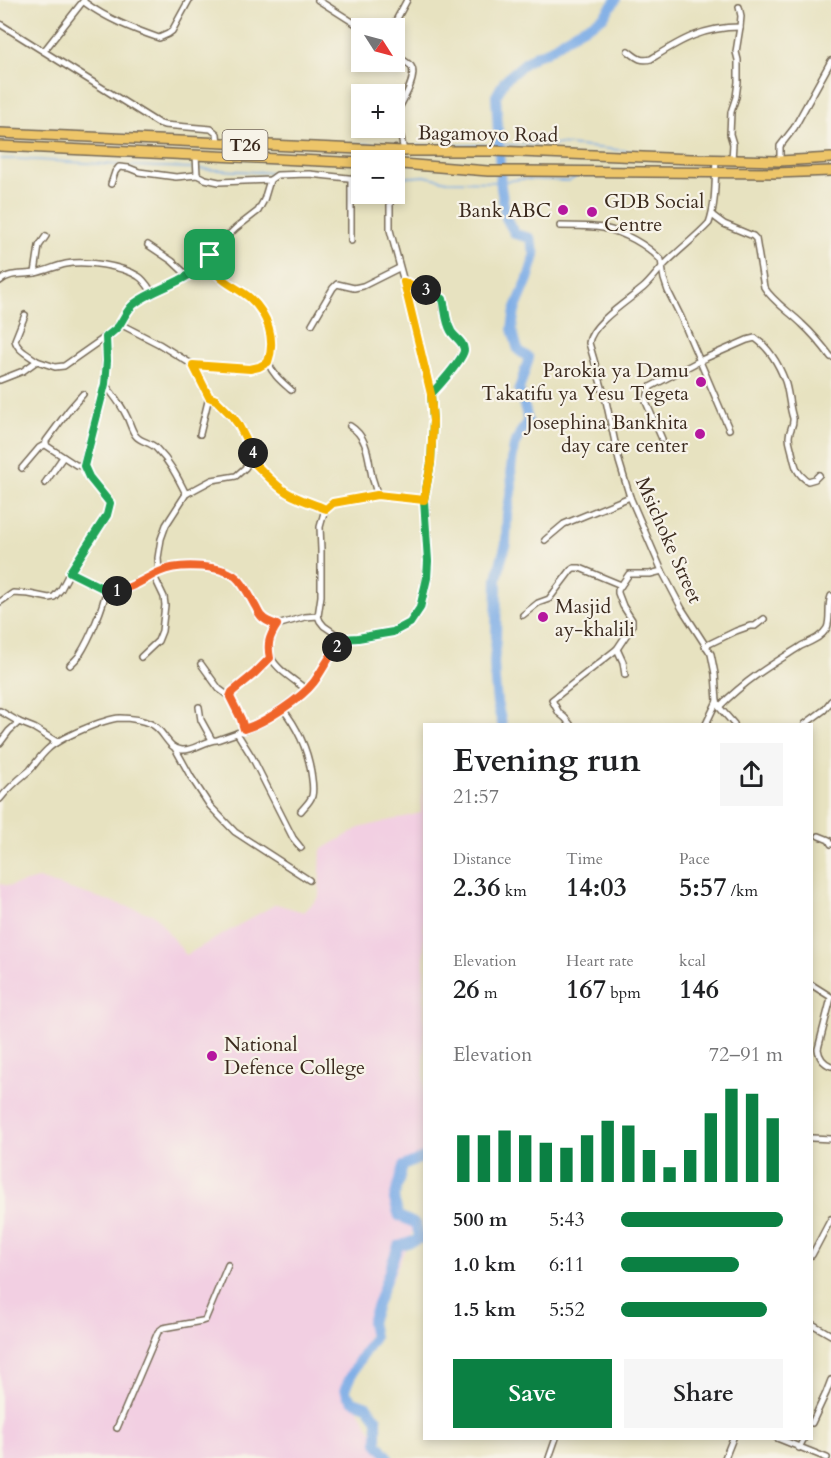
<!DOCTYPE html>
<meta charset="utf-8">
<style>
body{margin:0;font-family:Cardo,serif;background:#f6f6f6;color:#202124;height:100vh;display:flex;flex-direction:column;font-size:22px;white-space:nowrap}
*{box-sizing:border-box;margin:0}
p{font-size:20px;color:#757577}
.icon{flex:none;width:33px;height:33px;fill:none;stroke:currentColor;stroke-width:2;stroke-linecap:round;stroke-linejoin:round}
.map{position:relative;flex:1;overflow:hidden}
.panel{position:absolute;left:423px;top:723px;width:390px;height:717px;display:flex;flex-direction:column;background:#fff;border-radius:0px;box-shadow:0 3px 9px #0003}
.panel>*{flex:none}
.needle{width:39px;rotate:126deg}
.buttons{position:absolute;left:351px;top:18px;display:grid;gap:12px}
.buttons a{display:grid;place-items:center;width:54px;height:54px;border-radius:0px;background:#fff;box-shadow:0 3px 9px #0003;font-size:30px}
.pin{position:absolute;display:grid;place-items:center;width:51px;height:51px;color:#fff;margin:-26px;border-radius:12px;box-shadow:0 3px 9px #0006}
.km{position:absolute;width:30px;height:30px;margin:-15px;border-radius:50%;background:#222;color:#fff;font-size:16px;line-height:30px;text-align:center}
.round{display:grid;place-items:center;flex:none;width:63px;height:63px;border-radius:0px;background:#f6f6f6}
.head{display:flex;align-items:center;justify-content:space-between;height:102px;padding:0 30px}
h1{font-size:33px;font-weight:700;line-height:45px}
.metrics{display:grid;grid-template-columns:repeat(3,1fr);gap:9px;height:102px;padding:6px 30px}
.metrics div{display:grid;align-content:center}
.metrics b{font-size:26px;font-weight:700}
.metrics small{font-size:16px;font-weight:400}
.metrics p{font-size:16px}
.chart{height:168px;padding:12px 30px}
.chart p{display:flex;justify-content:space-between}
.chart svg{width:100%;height:108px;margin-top:6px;stroke:#0b8043;stroke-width:6}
.action{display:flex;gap:12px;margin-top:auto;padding:12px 30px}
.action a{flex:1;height:69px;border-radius:0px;background:#0b8043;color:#fff;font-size:24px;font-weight:700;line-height:69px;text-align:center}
.action a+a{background:#f6f6f6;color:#202124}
ul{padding:0 30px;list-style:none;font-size:20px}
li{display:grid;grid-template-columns:96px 72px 1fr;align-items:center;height:45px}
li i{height:15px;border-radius:8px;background:#0b8043}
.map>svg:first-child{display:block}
.built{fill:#f2cfe2}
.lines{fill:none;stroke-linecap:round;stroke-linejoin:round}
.stream{stroke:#7bace6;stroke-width:1.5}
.river{stroke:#7bace6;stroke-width:10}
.street-casing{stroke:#776a57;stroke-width:8}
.highway-casing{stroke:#776a57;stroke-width:12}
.street{stroke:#fff;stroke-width:5}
.highway{stroke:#edc569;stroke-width:9}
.split-1-casing{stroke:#fff;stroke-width:12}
.split-2-casing{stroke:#fff;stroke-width:12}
.split-3-casing{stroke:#fff;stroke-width:12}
.split-4-casing{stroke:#fff;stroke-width:12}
.split-5-casing{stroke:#fff;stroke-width:12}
.split-1{stroke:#22a559;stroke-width:8}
.split-2{stroke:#f0652b;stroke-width:8}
.split-3{stroke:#22a559;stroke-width:8}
.split-4{stroke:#f5b400;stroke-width:8}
.split-5{stroke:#f5b400;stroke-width:8}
.poi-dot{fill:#b5179e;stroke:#f7f3e8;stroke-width:2}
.labels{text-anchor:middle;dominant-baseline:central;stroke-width:4.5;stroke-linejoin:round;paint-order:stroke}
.shield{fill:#f7f3e8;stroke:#73665b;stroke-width:1.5}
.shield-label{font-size:18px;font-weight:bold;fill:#3b2a1e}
.street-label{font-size:20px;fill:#3b2a1e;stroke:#f7f3e8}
.poi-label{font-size:20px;fill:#3b2a1e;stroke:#f7f3e8;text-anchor:start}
</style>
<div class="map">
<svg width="831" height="1458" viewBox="0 0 831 1458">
<rect width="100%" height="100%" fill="#f7f3e8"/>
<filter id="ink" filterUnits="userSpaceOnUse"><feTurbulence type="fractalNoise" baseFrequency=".0167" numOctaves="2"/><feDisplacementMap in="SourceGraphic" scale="12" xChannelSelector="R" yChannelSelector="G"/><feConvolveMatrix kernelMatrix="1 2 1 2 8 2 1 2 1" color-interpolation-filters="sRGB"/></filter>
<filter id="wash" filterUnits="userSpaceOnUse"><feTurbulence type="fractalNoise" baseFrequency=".008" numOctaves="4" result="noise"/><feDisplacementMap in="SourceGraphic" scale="24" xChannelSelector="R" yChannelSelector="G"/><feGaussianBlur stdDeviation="1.35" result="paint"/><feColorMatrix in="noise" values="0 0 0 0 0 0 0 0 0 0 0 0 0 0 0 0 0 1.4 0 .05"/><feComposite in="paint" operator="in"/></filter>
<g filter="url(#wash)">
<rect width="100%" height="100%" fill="#e7e2c0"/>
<polygon class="built" points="424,767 424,1157 403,1166 394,1199 399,1216 416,1224 345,1388 382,1448 382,1458 0,1458 0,884 10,886 38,879 155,915 186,955 276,904 304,912 319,897 321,850 359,828 421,813"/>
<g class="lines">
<g class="stream">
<polyline points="352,144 398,145"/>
<polyline points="408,146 558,144 639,152"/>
<polyline points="0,159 19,159 119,165"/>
<polyline points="130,166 193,168"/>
<polyline points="199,169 278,173"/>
<polyline points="394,178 425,176 447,181 500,182 522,179 569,181 576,177"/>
</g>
<g class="river">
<polyline points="502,724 497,703 495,682 494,662 496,637 497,579 501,561 506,544 507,514 512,486 511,469 514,446 520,433 528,422 526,412 519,389 529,358 518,350 512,329 515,310 528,279 535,255 530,238 515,234 506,218 501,187 496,96 505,80 526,62 538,54 546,52 576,32 595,22 604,16 616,0"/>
<polyline points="388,1458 388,1456 377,1443 377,1419 367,1406 353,1401 347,1395 345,1388 357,1364 374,1337 371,1322 398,1246 420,1239 416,1224 399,1216 394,1199 403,1166 424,1157"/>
</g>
</g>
</g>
<g filter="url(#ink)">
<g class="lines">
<defs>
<g id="street">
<polyline points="318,0 362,28"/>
<path d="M 84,2 C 107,19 133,29 159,38 L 168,34 L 172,31 L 189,0"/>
<polyline points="0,24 158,123 164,125 211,129 217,134 218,144"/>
<polyline points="392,28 407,0"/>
<polyline points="44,51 84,0"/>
<path d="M 628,51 C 636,57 640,62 651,59 C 681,40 703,27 740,27"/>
<path d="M 394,55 C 400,58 407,62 411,66 C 419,77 399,107 394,117"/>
<polyline points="394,124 401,137 404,151"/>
<polyline points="196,155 197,175 205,179 219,182 270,180 277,175 309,174 358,179"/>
<path d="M 716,159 C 715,180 716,204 709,223 C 695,238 679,250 665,264 C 657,272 651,281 643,288 C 629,300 591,324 589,343 L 606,401 L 619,461 L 630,497 L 662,571 L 682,609 L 711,654 L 715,674 L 717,701 L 719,707 L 734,724"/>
<polyline points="732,160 733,144 730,134 731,112 736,97 738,82 738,60 736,52 740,27 741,16 739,7"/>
<polyline points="780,161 780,146 794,128 831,61"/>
<polyline points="111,184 115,172 119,167 129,168 139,172 176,177 197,175"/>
<path d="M 712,215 L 724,224 L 753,236 L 756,239 L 764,287 C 773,302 789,311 802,324 C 813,334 822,345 831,357"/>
<path d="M 560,226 C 575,226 590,226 603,228 C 624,232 647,245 661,260 L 664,279 L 668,291 L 681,317 L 729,429"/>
<polyline points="351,241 351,179"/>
<polyline points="148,245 172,261 188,276"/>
<path d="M 210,256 C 213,282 233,283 250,298 C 268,314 276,339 268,362 C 273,375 281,381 291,390"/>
<polyline points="35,273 39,246 46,236"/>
<path d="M 0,281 C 10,272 23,275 35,273 C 46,271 56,266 66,264 C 85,260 122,266 138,276 C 145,280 149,288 153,294"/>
<path d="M 404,282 C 417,287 432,290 443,299 L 445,314 L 450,328 L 464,349 L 463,353 L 441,384 L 431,394"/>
<path d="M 25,315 L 15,340 C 17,350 29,355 37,361"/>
<polyline points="120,324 159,344 193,365 250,369 259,367 268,362"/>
<polyline points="312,324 333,288 337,284 354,288 363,286 399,268"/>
<polyline points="0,380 23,371 37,361 55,367 64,366 111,333 120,324 127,311 141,299 188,276 197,269 214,249 236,228 258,211 264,200 270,180"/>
<path d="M 105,384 C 112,394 121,404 126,415 C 130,422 131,430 136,436 C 141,442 150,442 156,448 C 170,462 177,476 186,494"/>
<polyline points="83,394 69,410 46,441 46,444 47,446 76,465 83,466"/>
<path d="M 350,426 C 368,437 368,457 372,477 C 374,483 376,489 377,495"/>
<polyline points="200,434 209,397"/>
<path d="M 662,439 L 646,402 L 650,387 L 699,361 L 747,340 L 755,338 C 769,348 779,365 785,381 C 789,393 789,406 793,418 C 794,426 789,430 789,437 C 789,443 791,447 792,452 C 795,465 796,474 808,481 L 815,479 L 819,475"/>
<path d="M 251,460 C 261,469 271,481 282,489 C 294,499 311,502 325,509"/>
<polyline points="22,468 39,448 46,444"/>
<polyline points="45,483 63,457"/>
<polyline points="545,540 564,524 630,497"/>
<path d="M 70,572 L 106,590 C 127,596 143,578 161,571 C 179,564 211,565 229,572 C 241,578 249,593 254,604 C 257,608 258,613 261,616 C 265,621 271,623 277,625 L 305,617 L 318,616"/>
<polyline points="159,572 158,558 161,539 166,525 186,494 212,480 236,476 245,468 253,456 253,451 239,424 232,416 216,400 209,397 193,365"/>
<polyline points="0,602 13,593 29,594 49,598 54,597 61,589 70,572 107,515 110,503 89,477 83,466 105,384 106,337"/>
<polyline points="523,615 538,603 549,599 571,570 574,568 580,568 621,585"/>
<path d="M 277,625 C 254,658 283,671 307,690"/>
<polyline points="343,639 324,626 320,621 318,616 321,596 321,550 320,527 325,509 333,503 377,495 425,500"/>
<polyline points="705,646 736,631 750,626 755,626 764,619"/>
<polyline points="617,649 623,662 625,675"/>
<polyline points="141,657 158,641 162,631 165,605 164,597 154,576"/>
<polyline points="201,664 219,689 230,697"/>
<path d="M 70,665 C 73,662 78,658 80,654 C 89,640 104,606 106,590"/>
<polyline points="199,707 201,720 212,740"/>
<path d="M 719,707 C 731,695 744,684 758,674 C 772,664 787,655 801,646 C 811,641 821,638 827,628 C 831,618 827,607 831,596"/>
<path d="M 282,708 C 298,728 307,747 311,772 C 312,780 314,788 312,796 C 310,802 305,806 301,811"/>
<polyline points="0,711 19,722"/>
<polyline points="570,724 565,718 559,713 552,700 617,649 627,634 632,626 632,620 623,606 618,593 618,590 629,574 650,574 662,571"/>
<polyline points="706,724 717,701"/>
<polyline points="805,724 824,710 831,701"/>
<polyline points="244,729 241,719 230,697 232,691 254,674 270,658"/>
<polyline points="237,733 252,757 293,838 301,848"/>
<polyline points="0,743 9,731 19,722 34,728 57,742"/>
<polyline points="175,748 191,777 210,806 235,832 309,880"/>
<path d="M 0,799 C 9,787 19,779 30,770 C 36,763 41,755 48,749 C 59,738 104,719 120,718 C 129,718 142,720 151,724 C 164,729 167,749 182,750 C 194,751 205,740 217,740 L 237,733 L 261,723 L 307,690 L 314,682 L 332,654 L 343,639 L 358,638 L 393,632 L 410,623 L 420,608 L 427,578 L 428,561 L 425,500 L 431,463 L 433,421 L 431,394 L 404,282 L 390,230 L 390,194"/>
<polyline points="819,836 829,840 831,844"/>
<polyline points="812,985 831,997"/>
<path d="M 831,998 L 818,1049 C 819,1057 823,1063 831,1066"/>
<polyline points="812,1138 831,1139"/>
<polyline points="812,1255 831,1219"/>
<polyline points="812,1324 831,1335"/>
<polyline points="812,1423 826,1393 831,1380"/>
<polyline points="117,1428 158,1332 163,1328 202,1321 205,1320 228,1265"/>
<polyline points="777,1438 827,1458"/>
<polyline points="799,1448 804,1438"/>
<polyline points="549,1458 556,1438"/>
<polyline points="725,1458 733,1438"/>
</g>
<g id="highway">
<polyline points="0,133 404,151 494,151 692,159 780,161 831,158"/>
<polyline points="0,146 362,163"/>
<polyline points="394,164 402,164 488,171 523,171 775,173 831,171"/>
</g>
</defs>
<use href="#street" class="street-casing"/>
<use href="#highway" class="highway-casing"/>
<use href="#street" class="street"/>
<use href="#highway" class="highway"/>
</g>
</g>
<g class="lines" filter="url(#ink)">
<defs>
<path id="split-1" d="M 117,591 L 112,592 L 106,590 L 70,572 L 107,515 L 110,503 L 89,477 L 84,466 L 105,384 L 107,361 L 106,337 C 111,333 117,329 120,324 C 125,316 127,310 134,304 C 159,285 189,284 210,255"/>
<path id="split-2" d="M 117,591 C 135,587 144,579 159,572 C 178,563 225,564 239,580 C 245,587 250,596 254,604 C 257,608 258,613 261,616 C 265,621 271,623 277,625 C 269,637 267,644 270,658 L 254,674 L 232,692 L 230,697 L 241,719 L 244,729 C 264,723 301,699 314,682 C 322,671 328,658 337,647"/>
<path id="split-3" d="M 337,647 L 343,639 L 358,638 L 393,632 L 410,623 L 420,608 L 427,578 L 428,561 L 424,500 L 431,463 L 433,421 L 431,394 C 437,388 464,358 464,350 C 464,342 454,337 451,331 C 445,320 446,310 443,299 L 438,296 L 426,290"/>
<path id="split-4" d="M 253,453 L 251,460 C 261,469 271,481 282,489 C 294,499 311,502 326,509 L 333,503 L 377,495 L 424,500 L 431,463 L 433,421 L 431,394 L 404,282 L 426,290"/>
<path id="split-5" d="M 210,255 C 213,281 232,283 250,298 C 268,314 276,340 268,362 L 259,367 L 250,369 L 193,365 L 209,397 L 216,400 L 232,416 L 238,424 L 253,453"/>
</defs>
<use href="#split-1" class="split-1-casing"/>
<use href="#split-2" class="split-2-casing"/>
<use href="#split-3" class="split-3-casing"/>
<use href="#split-4" class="split-4-casing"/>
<use href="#split-5" class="split-5-casing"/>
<use href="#split-1" class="split-1"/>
<use href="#split-2" class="split-2"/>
<use href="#split-3" class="split-3"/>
<use href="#split-4" class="split-4"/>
<use href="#split-5" class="split-5"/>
</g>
<g class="poi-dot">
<circle cx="563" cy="210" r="6"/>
<circle cx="592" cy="212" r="6"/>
<circle cx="701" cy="382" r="6"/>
<circle cx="700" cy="434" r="6"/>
<circle cx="543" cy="617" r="6"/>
<circle cx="212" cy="1056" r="6"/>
</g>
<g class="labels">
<rect class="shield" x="222.5" y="130" width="45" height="30" rx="4.5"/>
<g class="shield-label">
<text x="245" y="145">T26</text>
</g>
<g class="street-label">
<text transform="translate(488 134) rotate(1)">Bagamoyo Road</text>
<text transform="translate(669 540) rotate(66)">Msichoke Street</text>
</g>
<g class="poi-label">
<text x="604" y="201">GDB Social<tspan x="604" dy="23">Centre</tspan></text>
<text x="551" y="210" text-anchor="end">Bank ABC</text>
<text x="689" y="370" text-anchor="end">Parokia ya Damu<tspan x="689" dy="23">Takatifu ya Yesu Tegeta</tspan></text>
<text x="688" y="422" text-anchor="end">Josephina Bankhita<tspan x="688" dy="23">day care center</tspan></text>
<text x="555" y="606">Masjid<tspan x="555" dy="23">ay-khalili</tspan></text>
<text x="224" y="1044">National<tspan x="224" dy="23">Defence College</tspan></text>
</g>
</g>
</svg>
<div class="buttons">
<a><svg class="needle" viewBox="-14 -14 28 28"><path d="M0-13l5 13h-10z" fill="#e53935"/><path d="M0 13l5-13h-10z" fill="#757577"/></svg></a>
<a>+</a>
<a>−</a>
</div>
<div class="pin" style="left:210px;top:255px;background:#1e9e55"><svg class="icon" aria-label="arrive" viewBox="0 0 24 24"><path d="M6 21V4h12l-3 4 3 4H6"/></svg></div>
<b class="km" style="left:117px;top:591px">1</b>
<b class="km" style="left:337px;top:647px">2</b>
<b class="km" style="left:426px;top:290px">3</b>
<b class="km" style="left:253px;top:453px">4</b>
<section class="panel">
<div class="head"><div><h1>Evening run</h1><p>21:57</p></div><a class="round"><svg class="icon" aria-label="share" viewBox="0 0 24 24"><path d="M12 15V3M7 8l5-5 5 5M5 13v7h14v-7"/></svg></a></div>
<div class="metrics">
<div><p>Distance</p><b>2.36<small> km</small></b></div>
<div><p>Time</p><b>14:03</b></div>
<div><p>Pace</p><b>5:57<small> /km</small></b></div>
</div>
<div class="metrics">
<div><p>Elevation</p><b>26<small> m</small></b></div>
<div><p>Heart rate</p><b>167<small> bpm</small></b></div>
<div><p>kcal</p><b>146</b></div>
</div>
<div class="chart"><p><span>Elevation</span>72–91 m</p>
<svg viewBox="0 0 160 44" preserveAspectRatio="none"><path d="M5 44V25M15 44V25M25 44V23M35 44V25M45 44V28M55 44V30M65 44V25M75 44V19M85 44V21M95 44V31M105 44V38M115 44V31M125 44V16M135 44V6M145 44V8M155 44V18"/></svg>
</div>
<ul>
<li><b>500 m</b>5:43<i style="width:100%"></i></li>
<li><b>1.0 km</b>6:11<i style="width:73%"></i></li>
<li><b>1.5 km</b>5:52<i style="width:90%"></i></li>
</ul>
<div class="action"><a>Save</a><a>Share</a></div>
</section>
</div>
